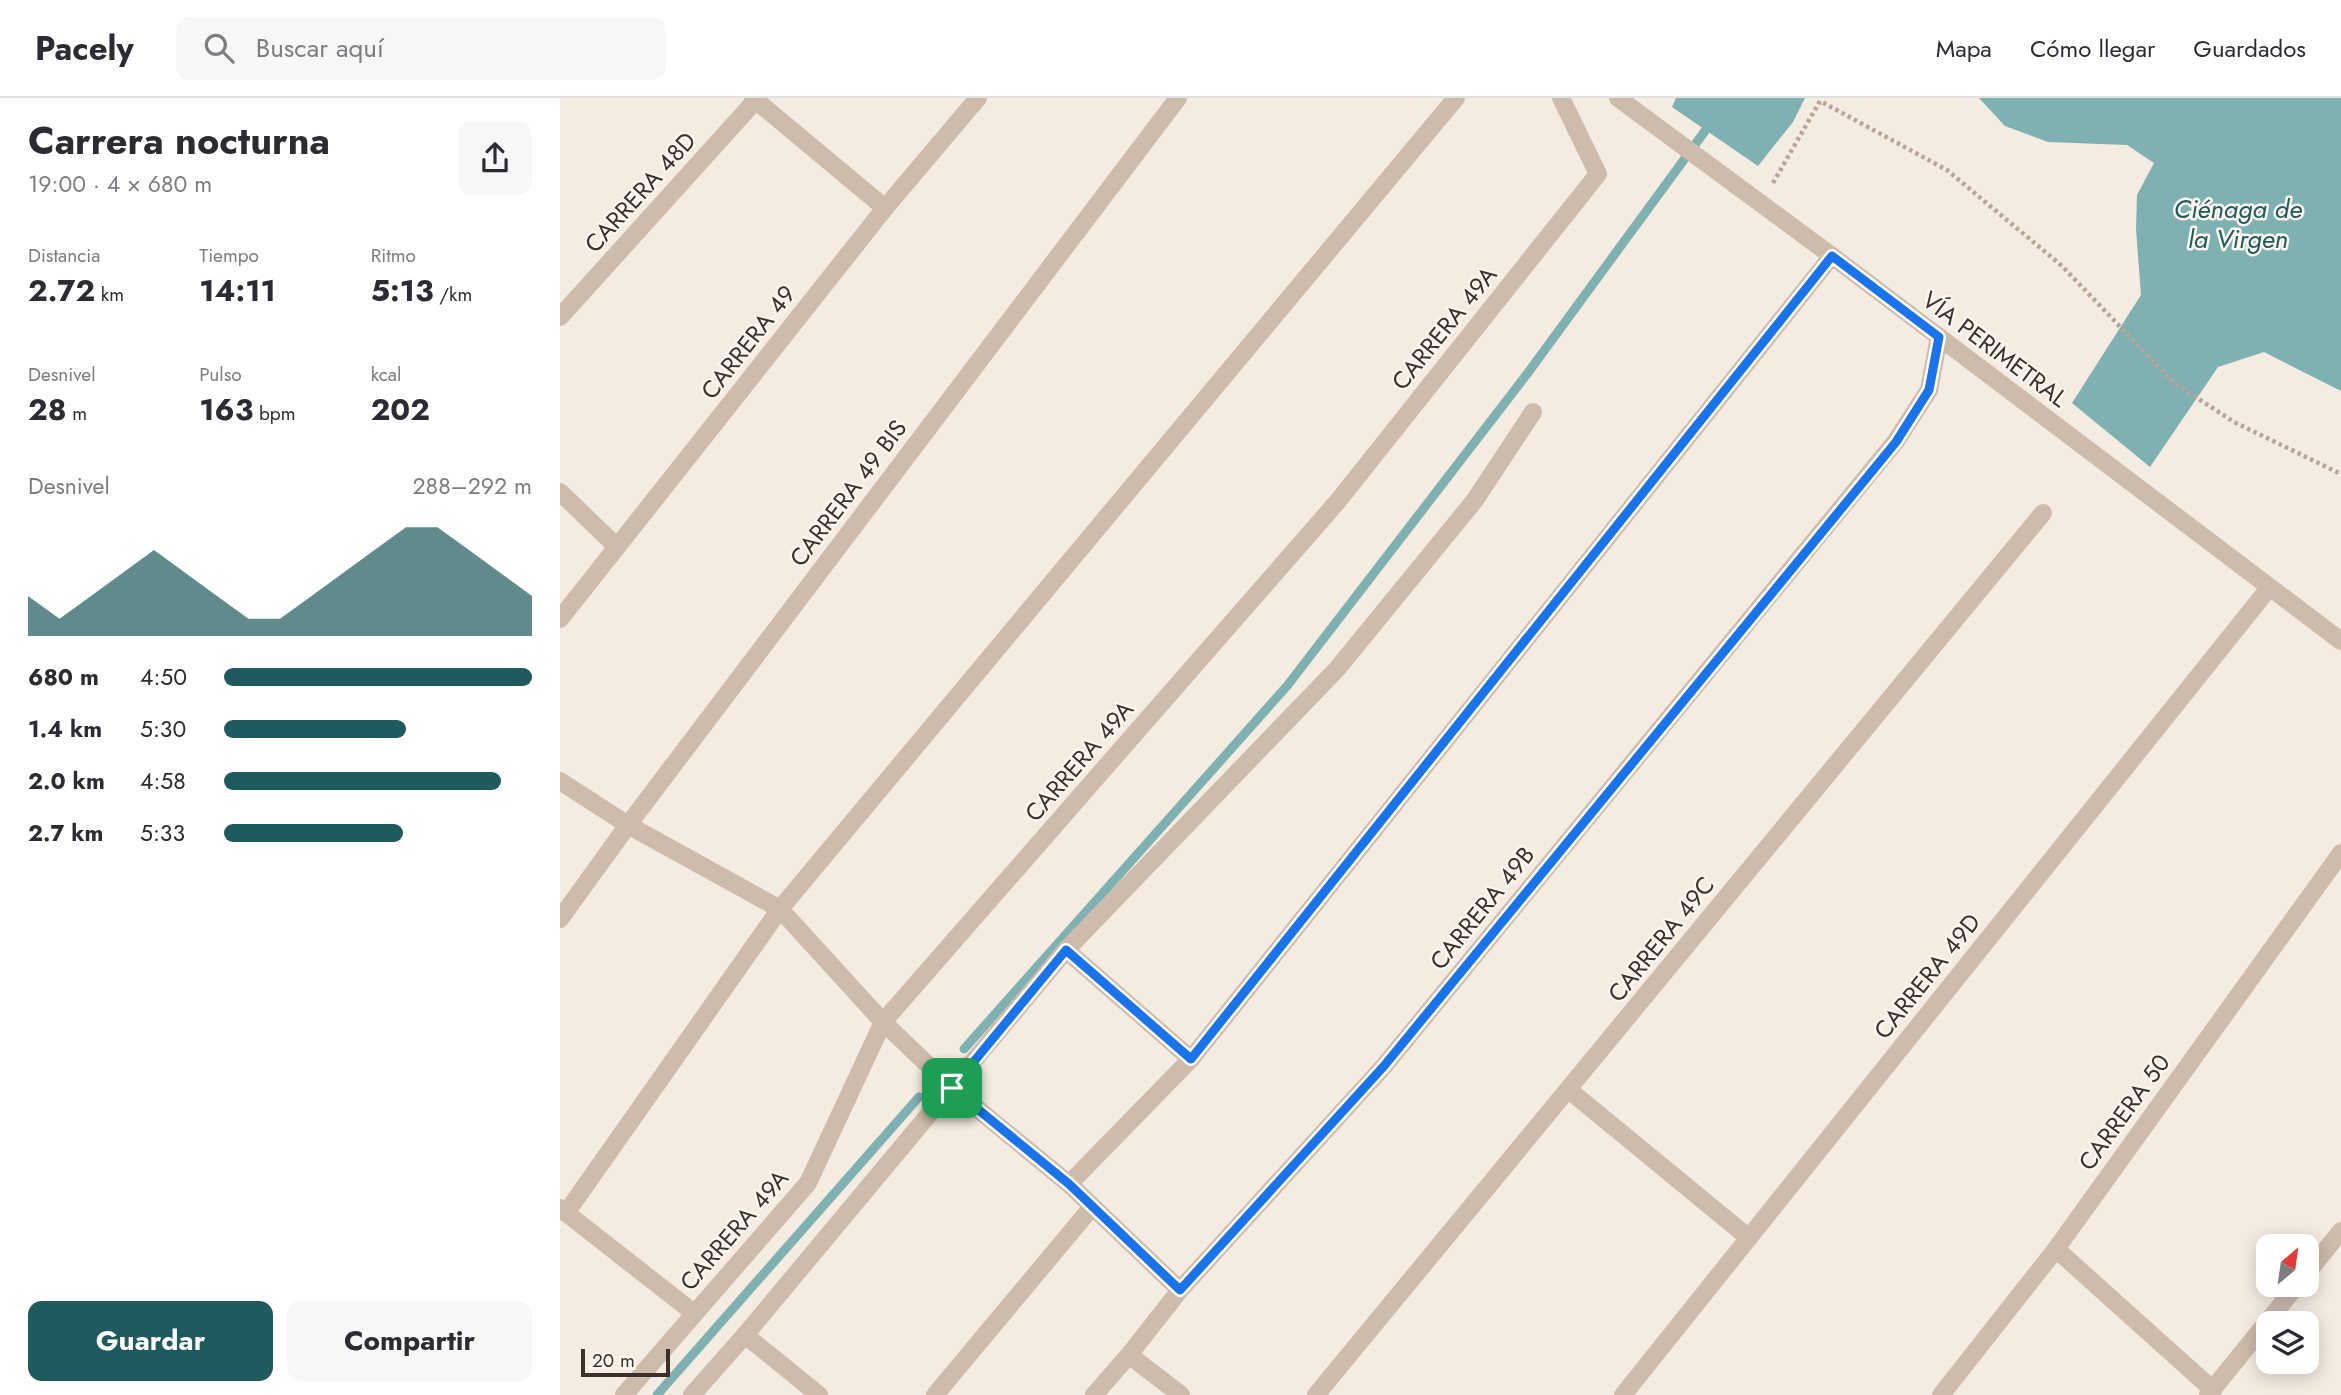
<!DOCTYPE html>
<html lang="es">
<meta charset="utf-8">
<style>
body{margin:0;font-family:Jost,sans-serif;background:#f7f7f7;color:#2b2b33;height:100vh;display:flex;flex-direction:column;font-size:26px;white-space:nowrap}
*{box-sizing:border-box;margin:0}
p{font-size:23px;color:#7c7c81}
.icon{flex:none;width:38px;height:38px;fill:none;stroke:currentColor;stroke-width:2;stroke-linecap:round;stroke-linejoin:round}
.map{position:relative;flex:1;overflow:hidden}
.drawer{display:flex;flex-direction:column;background:#fff;width:560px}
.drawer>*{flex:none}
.needle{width:46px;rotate:29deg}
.buttons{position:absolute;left:1696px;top:1136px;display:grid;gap:14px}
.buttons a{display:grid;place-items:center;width:63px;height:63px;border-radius:14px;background:#fff;box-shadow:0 4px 18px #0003;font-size:35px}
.scale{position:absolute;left:21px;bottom:18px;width:89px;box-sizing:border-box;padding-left:7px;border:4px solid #3b302b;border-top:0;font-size:19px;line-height:24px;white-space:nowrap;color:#3b302b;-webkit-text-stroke:5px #fbf5ee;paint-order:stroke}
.pin{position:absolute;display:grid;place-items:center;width:60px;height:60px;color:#fff;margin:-30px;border-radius:14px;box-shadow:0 4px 10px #0006}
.round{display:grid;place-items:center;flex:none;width:74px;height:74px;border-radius:14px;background:#f7f7f7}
.head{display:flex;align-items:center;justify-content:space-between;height:119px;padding:0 28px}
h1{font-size:38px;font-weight:700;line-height:52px}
.figures{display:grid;grid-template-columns:repeat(3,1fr);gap:10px;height:119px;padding:7px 28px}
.figures div{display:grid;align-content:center}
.figures b{font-size:30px;font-weight:700}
.figures small{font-size:19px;font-weight:400}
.figures p{font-size:19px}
.chart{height:196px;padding:14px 28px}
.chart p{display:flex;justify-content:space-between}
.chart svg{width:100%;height:126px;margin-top:7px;fill:#1f5a5e;opacity:.7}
.button{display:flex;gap:14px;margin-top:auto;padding:14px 28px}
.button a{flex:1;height:80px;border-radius:14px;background:#1f5a5e;color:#fff;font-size:28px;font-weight:700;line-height:80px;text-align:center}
.button a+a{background:#f7f7f7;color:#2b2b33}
ul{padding:0 28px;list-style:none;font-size:23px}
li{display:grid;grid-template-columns:112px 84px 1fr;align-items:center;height:52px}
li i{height:18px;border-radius:9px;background:#1f5a5e}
header{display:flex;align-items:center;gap:42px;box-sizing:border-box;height:98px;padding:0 35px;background:#fff;border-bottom:2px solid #e1e1e2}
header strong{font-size:33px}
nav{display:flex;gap:38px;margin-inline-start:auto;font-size:24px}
.search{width:490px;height:63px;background:#f7f7f7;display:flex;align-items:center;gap:18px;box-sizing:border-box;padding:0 24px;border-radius:14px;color:#7c7c81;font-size:26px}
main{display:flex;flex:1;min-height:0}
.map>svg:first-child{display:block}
.water{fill:#7fb0b2}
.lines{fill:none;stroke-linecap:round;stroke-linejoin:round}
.stream{stroke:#7fb0b2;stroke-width:9}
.path{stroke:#b9a596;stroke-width:4.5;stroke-dasharray:3.5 3.5;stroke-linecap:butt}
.minor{stroke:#cdbbac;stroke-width:18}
.route-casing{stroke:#fff;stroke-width:14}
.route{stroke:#1a73e8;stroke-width:9}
.labels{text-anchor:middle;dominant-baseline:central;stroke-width:5;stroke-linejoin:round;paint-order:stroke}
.street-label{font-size:24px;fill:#3b302b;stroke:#fbf5ee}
.water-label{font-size:26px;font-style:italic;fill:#1f5a5e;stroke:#fbf5ee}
</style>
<header>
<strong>Pacely</strong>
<div class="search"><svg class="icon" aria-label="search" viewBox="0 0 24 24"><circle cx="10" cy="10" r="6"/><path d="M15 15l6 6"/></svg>Buscar aquí</div>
<nav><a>Mapa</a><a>Cómo llegar</a><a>Guardados</a></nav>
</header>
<main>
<section class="drawer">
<div class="head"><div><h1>Carrera nocturna</h1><p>19:00 · 4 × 680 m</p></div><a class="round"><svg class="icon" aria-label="share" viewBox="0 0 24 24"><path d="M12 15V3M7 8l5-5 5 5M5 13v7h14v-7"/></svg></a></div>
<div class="figures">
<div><p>Distancia</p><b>2.72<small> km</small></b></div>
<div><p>Tiempo</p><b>14:11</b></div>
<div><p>Ritmo</p><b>5:13<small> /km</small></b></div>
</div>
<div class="figures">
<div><p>Desnivel</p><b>28<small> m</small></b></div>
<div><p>Pulso</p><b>163<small> bpm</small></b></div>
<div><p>kcal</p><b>202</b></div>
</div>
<div class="chart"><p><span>Desnivel</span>288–292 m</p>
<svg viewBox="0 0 160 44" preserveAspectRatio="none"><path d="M0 44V30L10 38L20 30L30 22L40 14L50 22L60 30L70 38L80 38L90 30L100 22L110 14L120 6L130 6L140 14L150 22L160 30V44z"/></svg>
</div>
<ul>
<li><b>680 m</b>4:50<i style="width:100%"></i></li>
<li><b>1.4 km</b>5:30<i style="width:59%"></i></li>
<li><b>2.0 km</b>4:58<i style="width:90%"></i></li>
<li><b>2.7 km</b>5:33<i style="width:58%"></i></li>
</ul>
<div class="button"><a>Guardar</a><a>Compartir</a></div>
</section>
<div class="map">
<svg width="1781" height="1297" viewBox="0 0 1781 1297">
<rect width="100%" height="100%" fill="#f4ebe1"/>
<g class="water">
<polygon points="1116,0 1245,0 1233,24 1198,68 1112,9"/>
<polygon points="1419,0 1781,0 1781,293 1704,254 1658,269 1590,369 1512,305 1581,197 1576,131 1577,97 1594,65 1567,47 1488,44 1445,28"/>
</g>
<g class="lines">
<g class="stream">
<polyline points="404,951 727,588 967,276 1145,33"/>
<polyline points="97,1297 359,999"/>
</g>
<polyline class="path" points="1213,85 1260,3 1387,72 1502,168 1614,285 1674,324 1781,376"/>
<g class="minor">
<polyline points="193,0 325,110"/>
<polyline points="1058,0 1272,158 1781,543"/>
<polyline points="0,219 196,2"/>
<polyline points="0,394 57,449"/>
<polyline points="0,521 325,110 418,0"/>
<polyline points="0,683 68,727 220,811 323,924 392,990 509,1086 620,1192"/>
<polyline points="0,821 68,727 618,0"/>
<polyline points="506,852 631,961"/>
<polyline points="1009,992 1189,1140"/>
<polyline points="509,1086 631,961 1272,158"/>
<polyline points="0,1110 134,1215"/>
<polyline points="6,1115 220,811 896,0"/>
<polyline points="1496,1151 1653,1292"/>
<polyline points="1746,1176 1781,1133"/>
<polyline points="185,1237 259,1297"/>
<polyline points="569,1257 621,1297"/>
<polyline points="64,1297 248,1085 323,924 778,403 1038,76 1001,0"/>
<polyline points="132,1297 185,1237 506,852 777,571 915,402 973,314"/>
<polyline points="375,1297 532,1109"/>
<polyline points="534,1297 569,1257 620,1192 824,968 1336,343 1369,292 1379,239"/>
<polyline points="756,1297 1483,415"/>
<polyline points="1063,1297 1709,490"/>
<polyline points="1381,1297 1496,1151 1781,755"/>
<polyline points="1648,1297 1738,1186"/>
</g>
</g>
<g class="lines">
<defs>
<polygon id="route" points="1272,158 1379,239 1369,292 1336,344 824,968 620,1192 509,1086 392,990 506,852 631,961"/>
</defs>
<use href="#route" class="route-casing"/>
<use href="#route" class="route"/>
</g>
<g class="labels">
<g class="street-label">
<text transform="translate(80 94) rotate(-48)">CARRERA 48D</text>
<text transform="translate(884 230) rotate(-51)">CARRERA 49A</text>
<text transform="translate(188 244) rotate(-52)">CARRERA 49</text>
<text transform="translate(1435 251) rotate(37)">VÍA PERIMETRAL</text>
<text transform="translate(288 395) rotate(-53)">CARRERA 49 BIS</text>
<text transform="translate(519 663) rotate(-49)">CARRERA 49A</text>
<text transform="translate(922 810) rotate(-51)">CARRERA 49B</text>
<text transform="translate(1101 841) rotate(-51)">CARRERA 49C</text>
<text transform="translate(1367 878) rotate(-51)">CARRERA 49D</text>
<text transform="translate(1564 1014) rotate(-54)">CARRERA 50</text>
<text transform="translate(174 1132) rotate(-49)">CARRERA 49A</text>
</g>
<g class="water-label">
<text x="1678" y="111">Ciénaga de<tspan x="1678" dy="30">la Virgen</tspan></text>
</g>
</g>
</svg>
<div class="buttons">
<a><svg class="needle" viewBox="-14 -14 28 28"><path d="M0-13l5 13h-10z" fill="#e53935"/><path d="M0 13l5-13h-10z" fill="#7c7c81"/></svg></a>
<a><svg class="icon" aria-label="layers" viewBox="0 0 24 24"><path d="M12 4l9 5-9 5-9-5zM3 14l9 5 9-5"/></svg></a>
</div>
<div class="scale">20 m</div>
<div class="pin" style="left:392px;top:990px;background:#1e9e55"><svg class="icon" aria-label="arrive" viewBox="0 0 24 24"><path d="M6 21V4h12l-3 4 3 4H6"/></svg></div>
</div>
</main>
